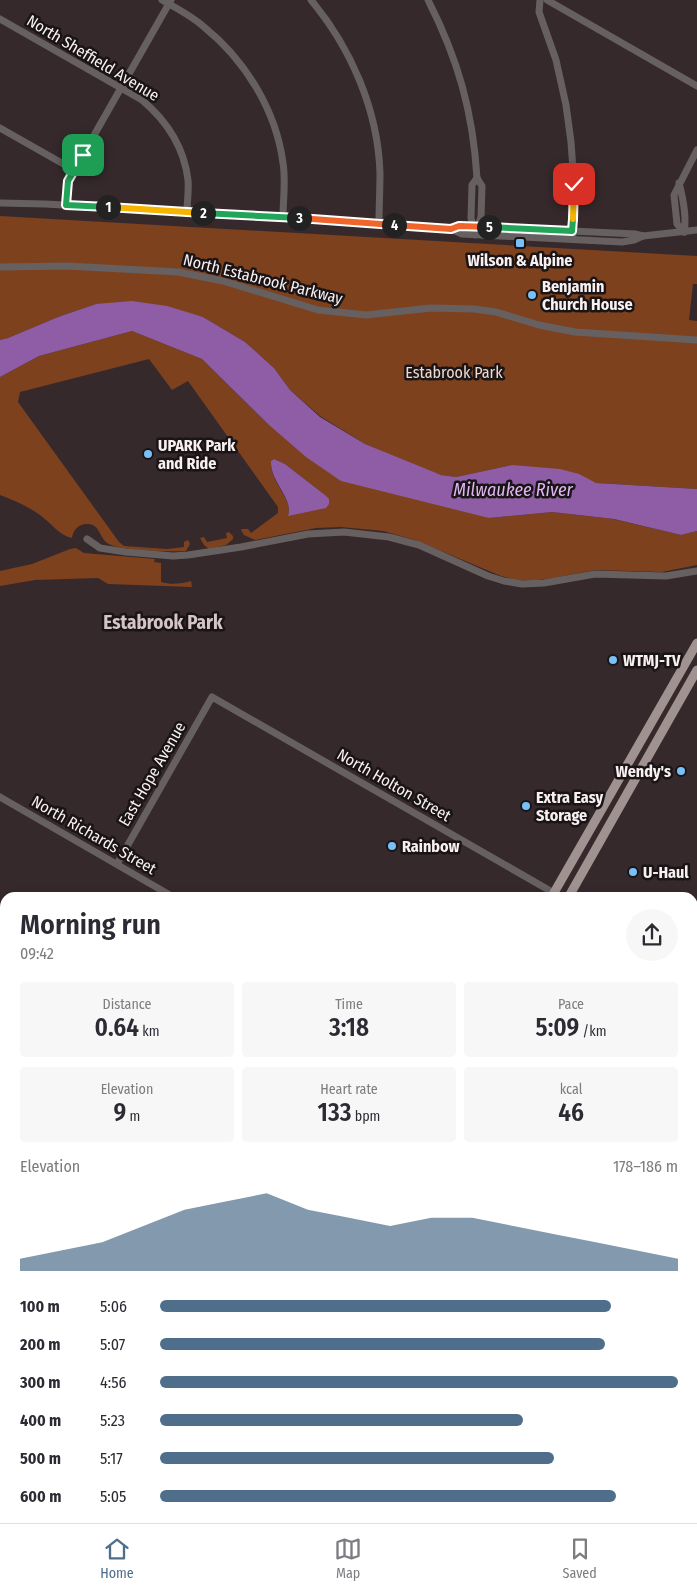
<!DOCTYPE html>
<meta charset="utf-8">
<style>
body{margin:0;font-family:"Fira Sans Condensed",sans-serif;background:#f7f7f7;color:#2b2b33;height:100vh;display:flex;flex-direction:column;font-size:19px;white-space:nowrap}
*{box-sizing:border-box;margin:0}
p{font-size:16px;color:#7c7c81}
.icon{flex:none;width:28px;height:28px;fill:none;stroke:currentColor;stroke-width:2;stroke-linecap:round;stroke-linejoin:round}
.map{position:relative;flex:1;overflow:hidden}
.drawer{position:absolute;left:0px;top:892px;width:698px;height:631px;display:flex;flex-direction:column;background:#fff;border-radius:15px 15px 0 0;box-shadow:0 2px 8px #0003}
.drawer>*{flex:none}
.pin{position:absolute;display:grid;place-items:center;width:42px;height:42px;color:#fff;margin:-21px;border-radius:10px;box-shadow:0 2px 8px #0006}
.km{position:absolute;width:25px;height:25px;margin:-12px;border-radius:50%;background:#222;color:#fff;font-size:14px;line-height:25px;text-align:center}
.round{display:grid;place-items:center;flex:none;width:52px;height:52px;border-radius:26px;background:#f7f7f7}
.summary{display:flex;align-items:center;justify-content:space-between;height:85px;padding:0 20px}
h1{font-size:28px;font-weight:600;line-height:38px}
.metrics{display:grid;grid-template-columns:repeat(3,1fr);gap:8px;height:85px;padding:5px 20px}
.metrics div{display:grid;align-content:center;border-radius:5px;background:#f7f7f7;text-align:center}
.metrics b{font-size:25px;font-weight:600}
.metrics small{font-size:14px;font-weight:400}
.metrics p{font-size:14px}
.chart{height:140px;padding:10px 20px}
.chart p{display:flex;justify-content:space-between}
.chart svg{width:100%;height:90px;margin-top:5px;fill:#4e6e8c;opacity:.7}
ul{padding:0 20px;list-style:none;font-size:16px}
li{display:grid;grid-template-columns:80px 60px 1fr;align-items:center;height:38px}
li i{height:12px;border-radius:6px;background:#4e6e8c}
.menu{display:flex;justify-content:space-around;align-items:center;height:70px;border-top:1px solid #e1e1e2;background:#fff;font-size:14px;color:#7c7c81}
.menu a{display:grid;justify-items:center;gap:2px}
.menu .on{color:#4e6e8c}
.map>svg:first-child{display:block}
.green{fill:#7d411e;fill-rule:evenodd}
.water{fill:#8f5da5}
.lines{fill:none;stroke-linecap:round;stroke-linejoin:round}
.minor{stroke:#676060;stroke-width:7}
.major{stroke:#a09291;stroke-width:9}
.split-1-casing{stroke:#fff;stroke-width:10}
.split-2-casing{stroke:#fff;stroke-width:10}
.split-3-casing{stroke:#fff;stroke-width:10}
.split-4-casing{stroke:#fff;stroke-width:10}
.split-5-casing{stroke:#fff;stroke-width:10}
.split-6-casing{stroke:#fff;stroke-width:10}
.split-7-casing{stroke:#fff;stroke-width:10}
.split-1{stroke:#22a559;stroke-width:6}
.split-2{stroke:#f5b400;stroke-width:6}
.split-3{stroke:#22a559;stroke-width:6}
.split-4{stroke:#f0652b;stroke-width:6}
.split-5{stroke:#f0652b;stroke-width:6}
.split-6{stroke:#22a559;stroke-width:6}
.split-7{stroke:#f5b400;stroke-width:6}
.poi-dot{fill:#79bff8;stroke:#191415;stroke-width:2}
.labels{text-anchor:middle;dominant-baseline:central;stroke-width:5;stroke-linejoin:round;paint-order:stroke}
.street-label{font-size:16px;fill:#f9f0f2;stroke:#191415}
.poi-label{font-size:16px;font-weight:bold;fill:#f9f0f2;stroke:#191415;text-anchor:start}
.park-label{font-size:16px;fill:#efd8cc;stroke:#191415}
.water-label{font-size:18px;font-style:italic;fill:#dfb7f2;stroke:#191415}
.quarter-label{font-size:19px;font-weight:bold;fill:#d5c4c8;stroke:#191415}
</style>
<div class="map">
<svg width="697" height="1523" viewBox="0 0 697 1523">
<rect width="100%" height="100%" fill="#36292c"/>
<g class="green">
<polygon points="0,216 697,256 697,284 693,284 689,320 697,321 697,489 596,483 512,465 456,477 441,475 423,469 365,444 320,416 290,390 274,368 245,342 203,317 96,304 58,317 8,338 0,340"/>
<path d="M 132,331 L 202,359 L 268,424 L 489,518 L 552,512 L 613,519 L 681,535 L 697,531 L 697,565 L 662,572 L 595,570 L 553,578 L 530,581 L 517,580 L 501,576 L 415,540 L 383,531 L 341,527 L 316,528 L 255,540 L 244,535 L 241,530 L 242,529 L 248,529 L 251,533 L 278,513 L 278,507 L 188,381 L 172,390 L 149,359 L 20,392 L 18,402 L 119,542 L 124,546 L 167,549 L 184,547 L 184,542 L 188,540 L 190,544 L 186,551 C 171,552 122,551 109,544 C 99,539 101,525 88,524 C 79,523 73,530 72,538 C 60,536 50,522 40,515 C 27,506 14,500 0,495 L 0,377 L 39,356 ZM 274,459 L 285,464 L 325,495 L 288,515 C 294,499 270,484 271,461 Z"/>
<polygon points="229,532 233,536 233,539 226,545 209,549 204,545 200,538 204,537 207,542 227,538 226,533"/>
<path d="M 76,548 L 84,553 L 155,559 L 154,562 L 161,563 L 161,582 C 171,585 181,584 191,581 L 192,587 L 108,584 L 98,578 L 35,580 L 0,586 L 0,571 L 32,564 L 70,549 Z"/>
<rect x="693" y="1444" width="4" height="26"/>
<polygon points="221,1519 286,1519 285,1521 273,1520 254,1523 218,1523"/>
</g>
<g class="water">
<polygon points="132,301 167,306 203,317 245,342 274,368 290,390 320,417 365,444 441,475 456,477 512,465 560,469 579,474 596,483 697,489 697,531 681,535 614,519 552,512 489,518 341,481 306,457 268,424 202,359 132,331 39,356 0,377 0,340 8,338 58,317 96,304"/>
<path d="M 274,459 L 285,464 L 325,495 L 329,499 L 329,504 L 326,508 L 288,516 C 294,498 270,483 271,461 Z"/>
</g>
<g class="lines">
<g class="minor">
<path d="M 162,0 C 176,8 192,16 204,27 C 245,60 276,110 283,163 C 286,181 283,200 283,217"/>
<path d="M 311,0 C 351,48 378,110 380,173 C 380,190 379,207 379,223"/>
<path d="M 428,0 C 458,59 473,112 477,178"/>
<polyline points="540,0 539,12 556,60 566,105 571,142 574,184 573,234"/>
<polyline points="547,0 697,86"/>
<path d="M 0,19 L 142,100 C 167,121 184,147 188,180 C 189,191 187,202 187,212"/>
<polyline points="0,128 74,170"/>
<polygon points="477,178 482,186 481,217 475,235 471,218 472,185"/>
<path d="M 679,183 C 683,198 687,217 684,232"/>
<polyline points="0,203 45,204 283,217 451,229 462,234 622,242 634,240 643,236"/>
<polyline points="66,205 68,181 171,0"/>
<polyline points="451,229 463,226 635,234 643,236 697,230"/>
<polyline points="684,232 677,224 674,195 697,150"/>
<polyline points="0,267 67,266 178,272 223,281 318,310 366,315 431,308 474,309 496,312 539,325 575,332 697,340"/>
<polyline points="87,539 100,548 126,552 173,556 188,555 241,547 308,534 344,532 389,537 419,545 488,576 504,581 522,584 544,583 595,574 666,576 697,571"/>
<polyline points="0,797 175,898"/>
<polyline points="117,864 212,697 554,893"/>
<polyline points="0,1094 5,1096"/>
<polyline points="0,1114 5,1107"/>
<polyline points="692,1194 697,1197"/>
<polyline points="692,1304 697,1306"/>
<polyline points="692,1514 697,1517"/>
<polyline points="668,1523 671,1519"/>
</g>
<g class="major">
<polyline points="551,898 697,643"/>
<polyline points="568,898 697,670"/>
<polyline points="692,973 697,976"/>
<polyline points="195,1523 198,1519"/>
<polyline points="213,1523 216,1519"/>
</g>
</g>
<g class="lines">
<defs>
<polyline id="split-1" points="83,155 68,181 66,205 108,207"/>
<polyline id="split-2" points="108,207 203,213"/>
<polyline id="split-3" points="203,213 299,218"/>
<polyline id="split-4" points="299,218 394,225"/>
<polyline id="split-5" points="394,225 451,229 459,226 489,227"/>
<polyline id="split-6" points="489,227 572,231 573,219"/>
<polyline id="split-7" points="573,219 574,184"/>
</defs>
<use href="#split-1" class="split-1-casing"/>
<use href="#split-2" class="split-2-casing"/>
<use href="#split-3" class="split-3-casing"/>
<use href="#split-4" class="split-4-casing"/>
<use href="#split-5" class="split-5-casing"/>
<use href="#split-6" class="split-6-casing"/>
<use href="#split-7" class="split-7-casing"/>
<use href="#split-1" class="split-1"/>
<use href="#split-2" class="split-2"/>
<use href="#split-3" class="split-3"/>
<use href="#split-4" class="split-4"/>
<use href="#split-5" class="split-5"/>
<use href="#split-6" class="split-6"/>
<use href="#split-7" class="split-7"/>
</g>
<g class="poi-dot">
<rect x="515" y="238" width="10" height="10" rx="2.5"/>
<circle cx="532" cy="295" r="5"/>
<circle cx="148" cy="454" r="5"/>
<circle cx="613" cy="660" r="5"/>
<circle cx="681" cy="771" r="5"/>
<circle cx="526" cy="806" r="5"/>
<circle cx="392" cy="846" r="5"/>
<circle cx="633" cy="872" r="5"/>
</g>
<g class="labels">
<g class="street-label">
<text transform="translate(93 58) rotate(31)">North Sheffield Avenue</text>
<text transform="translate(263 279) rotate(14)">North Estabrook Parkway</text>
<text transform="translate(152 774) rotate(-60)">East Hope Avenue</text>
<text transform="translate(394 785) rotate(30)">North Holton Street</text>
<text transform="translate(94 835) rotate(30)">North Richards Street</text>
</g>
<g class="poi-label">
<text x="520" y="260" text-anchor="middle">Wilson &amp; Alpine</text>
<text x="542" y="286">Benjamin<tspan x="542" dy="18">Church House</tspan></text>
<text x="158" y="445">UPARK Park<tspan x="158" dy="18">and Ride</tspan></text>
<text x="623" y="660">WTMJ-TV</text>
<text x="671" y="771" text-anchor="end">Wendy's</text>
<text x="536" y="797">Extra Easy<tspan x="536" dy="18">Storage</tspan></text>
<text x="402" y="846">Rainbow</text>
<text x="643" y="872">U-Haul</text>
</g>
<g class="park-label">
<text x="454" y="372">Estabrook Park</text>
</g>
<g class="water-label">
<text x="513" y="490">Milwaukee River</text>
</g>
<g class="quarter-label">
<text x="163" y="622">Estabrook Park</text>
</g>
</g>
</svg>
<div class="pin" style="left:83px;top:155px;background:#1e9e55"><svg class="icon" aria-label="arrive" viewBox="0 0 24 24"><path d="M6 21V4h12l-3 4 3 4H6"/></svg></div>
<div class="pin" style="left:574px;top:184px;background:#d93025"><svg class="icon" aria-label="check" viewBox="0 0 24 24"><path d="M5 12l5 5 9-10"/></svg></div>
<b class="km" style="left:108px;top:207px">1</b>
<b class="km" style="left:203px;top:213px">2</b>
<b class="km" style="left:299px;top:218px">3</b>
<b class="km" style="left:394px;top:225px">4</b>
<b class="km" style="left:489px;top:227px">5</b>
<section class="drawer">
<div class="summary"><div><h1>Morning run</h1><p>09:42</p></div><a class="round"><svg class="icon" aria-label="share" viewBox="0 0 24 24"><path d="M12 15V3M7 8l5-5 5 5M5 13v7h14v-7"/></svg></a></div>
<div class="metrics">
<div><p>Distance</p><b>0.64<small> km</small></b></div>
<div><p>Time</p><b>3:18</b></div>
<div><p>Pace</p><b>5:09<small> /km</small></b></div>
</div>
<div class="metrics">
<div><p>Elevation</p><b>9<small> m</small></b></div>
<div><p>Heart rate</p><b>133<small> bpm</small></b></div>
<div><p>kcal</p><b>46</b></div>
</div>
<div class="chart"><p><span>Elevation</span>178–186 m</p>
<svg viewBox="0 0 160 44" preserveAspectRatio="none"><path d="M0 44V38L10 34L20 30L30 22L40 14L50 10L60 6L70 14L80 18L90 22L100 18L110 18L120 22L130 26L140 30L150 34L160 38V44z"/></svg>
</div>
<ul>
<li><b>100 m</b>5:06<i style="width:87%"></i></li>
<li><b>200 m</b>5:07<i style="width:86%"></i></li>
<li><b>300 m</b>4:56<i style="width:100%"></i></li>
<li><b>400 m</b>5:23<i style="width:70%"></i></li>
<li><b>500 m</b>5:17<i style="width:76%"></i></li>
<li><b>600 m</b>5:05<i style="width:88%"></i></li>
</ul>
</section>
</div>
<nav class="menu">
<a class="on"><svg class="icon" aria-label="home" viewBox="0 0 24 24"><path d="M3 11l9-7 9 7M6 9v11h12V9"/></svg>Home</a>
<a><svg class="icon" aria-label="map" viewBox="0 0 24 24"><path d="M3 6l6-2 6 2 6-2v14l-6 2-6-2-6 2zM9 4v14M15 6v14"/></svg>Map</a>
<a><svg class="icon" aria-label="saved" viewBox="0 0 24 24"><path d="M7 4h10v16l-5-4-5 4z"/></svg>Saved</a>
</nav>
